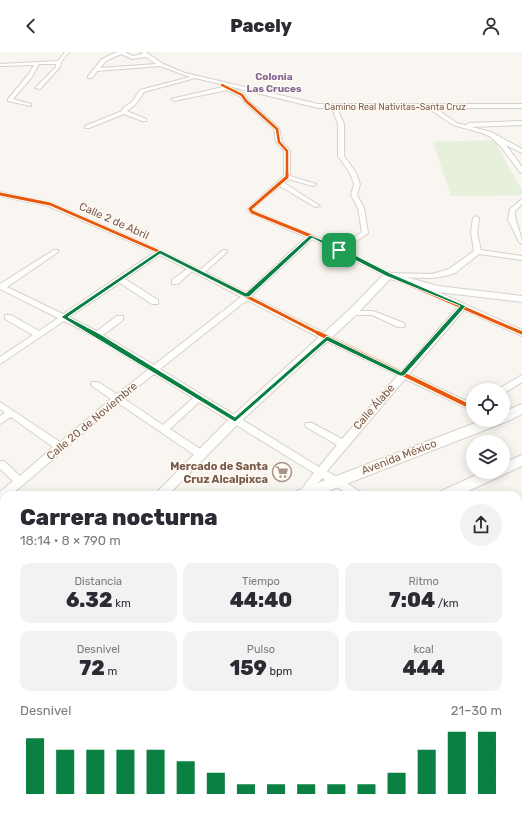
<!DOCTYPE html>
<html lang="es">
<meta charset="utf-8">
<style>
body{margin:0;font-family:Rubik,sans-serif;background:#f2f2f3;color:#2b2b33;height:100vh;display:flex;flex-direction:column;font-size:15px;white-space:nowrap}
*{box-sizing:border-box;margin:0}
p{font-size:13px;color:#7c7c81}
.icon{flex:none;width:22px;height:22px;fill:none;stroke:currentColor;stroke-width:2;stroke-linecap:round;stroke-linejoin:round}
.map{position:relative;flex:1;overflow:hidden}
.drawer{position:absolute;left:0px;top:439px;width:522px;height:324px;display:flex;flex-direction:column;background:#fff;border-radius:12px 12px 0 0;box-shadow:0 2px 10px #0003}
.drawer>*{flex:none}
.tools{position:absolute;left:466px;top:331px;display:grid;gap:8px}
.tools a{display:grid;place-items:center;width:44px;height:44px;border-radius:50%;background:#fff;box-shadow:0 2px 10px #0003;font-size:20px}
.pin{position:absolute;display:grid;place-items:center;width:34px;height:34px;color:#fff;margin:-17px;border-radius:8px;box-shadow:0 2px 6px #0006}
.round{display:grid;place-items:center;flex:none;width:42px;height:42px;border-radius:21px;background:#f2f2f3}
.summary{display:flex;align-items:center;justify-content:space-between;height:68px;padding:0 20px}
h1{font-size:22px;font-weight:800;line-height:30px}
.metrics{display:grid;grid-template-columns:repeat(3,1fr);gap:6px;height:68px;padding:4px 20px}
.metrics div{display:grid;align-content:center;border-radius:10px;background:#f2f2f3;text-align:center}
.metrics b{font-size:20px;font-weight:800}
.metrics small{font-size:11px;font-weight:400}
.metrics p{font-size:11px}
.chart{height:112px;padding:8px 20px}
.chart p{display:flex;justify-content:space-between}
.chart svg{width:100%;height:72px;margin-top:4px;stroke:#0b8043;stroke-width:6}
header{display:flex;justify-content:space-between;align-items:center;height:52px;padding:0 20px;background:#fff;font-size:18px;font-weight:800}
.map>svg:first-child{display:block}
.green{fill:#e7f0db}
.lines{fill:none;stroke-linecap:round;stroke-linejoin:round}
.minor-casing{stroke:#d7d1cb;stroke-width:2}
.tertiary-casing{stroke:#d7d1cb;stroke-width:2}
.secondary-casing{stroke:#d9d2cb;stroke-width:2}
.minor{fill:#fefefd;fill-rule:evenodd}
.tertiary{fill:#fefefd;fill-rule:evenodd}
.secondary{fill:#fefefd;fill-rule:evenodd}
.cycleway-far2-casing{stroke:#fffaf3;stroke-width:4}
.cycleway-far1-casing{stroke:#fffaf3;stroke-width:5}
.cycleway-casing{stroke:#fffaf3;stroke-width:6}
.cycleway-far2{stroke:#e8590c;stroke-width:2.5}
.cycleway-far1{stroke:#e8590c;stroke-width:3}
.cycleway{stroke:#e8590c;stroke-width:4}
.route{fill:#0b8043;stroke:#fff;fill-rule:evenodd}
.labels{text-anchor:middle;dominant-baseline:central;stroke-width:3;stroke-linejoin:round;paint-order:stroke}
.far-street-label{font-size:9px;fill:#7a5c4d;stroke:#fffaf3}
.far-neighbourhood-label{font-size:10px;font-weight:bold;fill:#846695;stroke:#fffaf3}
.street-label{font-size:11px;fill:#7a5c4d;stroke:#fffaf3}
.poi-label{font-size:11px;font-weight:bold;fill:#7a5c4d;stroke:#fffaf3;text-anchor:end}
</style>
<header><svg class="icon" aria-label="back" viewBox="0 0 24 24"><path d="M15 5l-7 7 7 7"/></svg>Pacely<svg class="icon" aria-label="person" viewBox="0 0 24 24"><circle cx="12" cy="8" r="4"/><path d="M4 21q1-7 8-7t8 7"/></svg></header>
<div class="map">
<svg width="522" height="763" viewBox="0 0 522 763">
<rect width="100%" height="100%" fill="#f9f5f0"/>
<polygon class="green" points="494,88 522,138 522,143 451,144 433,90"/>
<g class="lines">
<defs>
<g id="minor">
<polygon points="65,0 69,0 61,10 60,15 40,37 35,36 56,15 56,12 39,12 32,25 13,47 31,52 31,54 8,49 8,47 28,23 34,13 0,14 0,12 58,9"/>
<path d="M 117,0 L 125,0 L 133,4 L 143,2 L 141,0 L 146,0 L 163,12 L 185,21 L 318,52 L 522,52 L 522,56 L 435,56 L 457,71 L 491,80 L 522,97 L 522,101 L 506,93 L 522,115 L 522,121 L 520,120 L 502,96 L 491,85 L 482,81 L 453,73 L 428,56 L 337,56 L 344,72 L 344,104 L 356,121 L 360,132 L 357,143 L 364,156 L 368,181 L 344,198 L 389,221 L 432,222 L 449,217 L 474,199 L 471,181 L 473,166 L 476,164 L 479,166 L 477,181 L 481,198 L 522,204 L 522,208 L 479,202 L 455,221 L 445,224 L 432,226 L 388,225 L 312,187 L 251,244 L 330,284 L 402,319 L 458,255 L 410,234 L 410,230 L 416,230 L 522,278 L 522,284 L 464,258 L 409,322 L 473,352 L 473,359 L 405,327 L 327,419 L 361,440 L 363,443 L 350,443 L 322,426 L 308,443 L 299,443 L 300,439 L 314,421 L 199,350 L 170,377 L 205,400 L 207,403 L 205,406 L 199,406 L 118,351 L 23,433 L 10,443 L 4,443 L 4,448 L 0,450 L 0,440 L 13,429 L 0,417 L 0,409 L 4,409 L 20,424 L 53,395 L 11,365 L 0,372 L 0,364 L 5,361 L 0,357 L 0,350 L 60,390 L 111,347 L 92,334 L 91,332 L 92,330 L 98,330 L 117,342 L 148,318 L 95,285 L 64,269 L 0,312 L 0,305 L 33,283 L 5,267 L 5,263 L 11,263 L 39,279 L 58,266 L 0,237 L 0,232 L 54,198 L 58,198 L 58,200 L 7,235 L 63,262 L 155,200 L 48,154 L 0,144 L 0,140 L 52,151 L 162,199 L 200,218 L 223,198 L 227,198 L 227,200 L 205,220 L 246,241 L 306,185 L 250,161 L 247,157 L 284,124 L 284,99 L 276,90 L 274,77 L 244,50 L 240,44 L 227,38 L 174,49 L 171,47 L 223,35 L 220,32 L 195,26 L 144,40 L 136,52 L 127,59 L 146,67 L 146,69 L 142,69 L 124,62 L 89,76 L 85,76 L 85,74 L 122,59 L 123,56 L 132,50 L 140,38 L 190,25 L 160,14 L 97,19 L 92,26 L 88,26 L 88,24 L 102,7 ZM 121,2 L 132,7 L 146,5 L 156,12 L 100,16 L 106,9 ZM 228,34 L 318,56 L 332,56 L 338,72 L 338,104 L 350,121 L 354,132 L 351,143 L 358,156 L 362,180 L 339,195 L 313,183 L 254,159 L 253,157 L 255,155 L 280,134 L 315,155 L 320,154 L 284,131 L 288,127 L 313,134 L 316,132 L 290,124 L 290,99 L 282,90 L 279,76 L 248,48 L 244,42 ZM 160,203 L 187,217 L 172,228 L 172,232 L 178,232 L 192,219 L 241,245 L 154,313 L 103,283 L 123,268 L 123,264 L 117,264 L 97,279 L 69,265 L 120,231 L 152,252 L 158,252 L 158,248 L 125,227 ZM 247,248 L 324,288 L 398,323 L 342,387 L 312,371 L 306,371 L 305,373 L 306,375 L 337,393 L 319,415 L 160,317 ZM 154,322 L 193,346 L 163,373 L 123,346 Z"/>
<polygon points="522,69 522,73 469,75 466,73 469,71"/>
<path d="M 522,147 L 522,152 L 515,159 C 514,171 522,180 522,192 L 519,190 L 508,167 L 510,157 Z"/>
<polygon points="349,259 373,259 404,271 405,273 404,275 398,275 372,263 349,263"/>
<polygon points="522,323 522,330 506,340 503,341 503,338 499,338 500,336"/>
<polygon points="522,464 522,472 518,473 518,465"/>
<polygon points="518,597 522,599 522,612 518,610"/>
<polygon points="518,710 522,711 522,726 518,725"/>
<polygon points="74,759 91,759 93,763 76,763"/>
</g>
<g id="tertiary">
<polygon points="388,220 438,234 522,244 522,250 438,240 390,227 356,263 239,371 168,443 154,443 231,365 348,259 385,221"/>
<polygon points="4,585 4,603 0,605 0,587"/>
</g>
<g id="secondary">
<polygon points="522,352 522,362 508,369 318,443 295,443 297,439 483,368 503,368 503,360"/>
<polygon points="522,403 522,414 460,443 439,443 441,439 483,420 503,420 503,411"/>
<polygon points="4,742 4,759 11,759 7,763 0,763 0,744"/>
<polygon points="34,759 56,759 54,763 32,763"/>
</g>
</defs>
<use href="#minor" class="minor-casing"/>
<use href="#tertiary" class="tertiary-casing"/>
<use href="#secondary" class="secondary-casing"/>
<use href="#minor" class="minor"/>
<use href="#tertiary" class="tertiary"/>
<use href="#secondary" class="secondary"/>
<defs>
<polyline id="cycleway-far2" points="222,33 242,43 246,49 277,77 279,90 287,99 287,123"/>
<g id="cycleway-far1">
<polyline points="287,122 287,125 250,157 252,160 311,184 388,223 522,281"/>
<polyline points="0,142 50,152 160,200 320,282"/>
</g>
<polyline id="cycleway" points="318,281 473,356"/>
</defs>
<use href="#cycleway-far2" class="cycleway-far2-casing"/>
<use href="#cycleway-far1" class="cycleway-far1-casing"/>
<use href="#cycleway" class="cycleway-casing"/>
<use href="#cycleway-far2" class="cycleway-far2"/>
<use href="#cycleway-far1" class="cycleway-far1"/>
<use href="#cycleway" class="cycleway"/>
</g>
<path class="route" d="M 310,183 L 341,196 L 390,221 L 466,254 L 404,324 L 400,324 L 327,289 L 235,370 L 61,265 L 160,198 L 246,241 ZM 312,186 L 386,224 L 460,254 L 401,320 L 327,284 L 235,365 L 100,282 L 68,265 L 160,202 L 245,245 L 249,245 Z"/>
<defs>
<symbol id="supermarket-ring" viewBox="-11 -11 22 22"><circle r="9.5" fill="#fffaf3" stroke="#a69286" stroke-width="1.5"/><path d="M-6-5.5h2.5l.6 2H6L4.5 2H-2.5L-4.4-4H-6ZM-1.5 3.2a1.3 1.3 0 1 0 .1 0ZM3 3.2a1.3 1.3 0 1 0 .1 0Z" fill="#a69286"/></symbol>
</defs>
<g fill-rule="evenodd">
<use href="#supermarket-ring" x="271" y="409" width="22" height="22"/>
</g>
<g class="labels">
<g class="far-street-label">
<text x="395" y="55">Camino Real Nativitas-Santa Cruz</text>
</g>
<g class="far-neighbourhood-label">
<text x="274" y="25">Colonia<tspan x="274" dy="12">Las Cruces</tspan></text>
</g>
<g class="street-label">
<text transform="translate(114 169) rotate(24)">Calle 2 de Abril</text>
<text transform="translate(374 355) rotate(-49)">Calle Álabe</text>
<text transform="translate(92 369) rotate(-40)">Calle 20 de Noviembre</text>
<text transform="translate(399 405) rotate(-21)">Avenida México</text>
</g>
<g class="poi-label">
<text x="268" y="414">Mercado de Santa<tspan x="268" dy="13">Cruz Alcalpixca</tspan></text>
</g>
</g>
</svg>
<div class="tools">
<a><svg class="icon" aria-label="locate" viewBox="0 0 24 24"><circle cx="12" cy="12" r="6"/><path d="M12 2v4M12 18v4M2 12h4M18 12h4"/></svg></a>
<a><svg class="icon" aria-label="layers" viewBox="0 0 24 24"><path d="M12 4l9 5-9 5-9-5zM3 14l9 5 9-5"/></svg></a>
</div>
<div class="pin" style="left:339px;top:198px;background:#1e9e55"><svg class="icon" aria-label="arrive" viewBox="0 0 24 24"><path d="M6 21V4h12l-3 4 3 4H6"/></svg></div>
<section class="drawer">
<div class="summary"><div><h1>Carrera nocturna</h1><p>18:14 · 8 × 790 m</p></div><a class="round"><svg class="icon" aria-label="share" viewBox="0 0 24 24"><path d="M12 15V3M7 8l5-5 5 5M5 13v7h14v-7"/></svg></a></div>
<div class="metrics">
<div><p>Distancia</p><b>6.32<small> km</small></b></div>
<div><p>Tiempo</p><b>44:40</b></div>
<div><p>Ritmo</p><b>7:04<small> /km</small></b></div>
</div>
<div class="metrics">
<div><p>Desnivel</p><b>72<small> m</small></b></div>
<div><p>Pulso</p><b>159<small> bpm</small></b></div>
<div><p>kcal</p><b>444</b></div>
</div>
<div class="chart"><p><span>Desnivel</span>21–30 m</p>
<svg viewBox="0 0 160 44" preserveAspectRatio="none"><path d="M5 44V10M15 44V17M25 44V17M35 44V17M45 44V17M55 44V24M65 44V31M75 44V38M85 44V38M95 44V38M105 44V38M115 44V38M125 44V31M135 44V17M145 44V6M155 44V6"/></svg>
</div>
</section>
</div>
